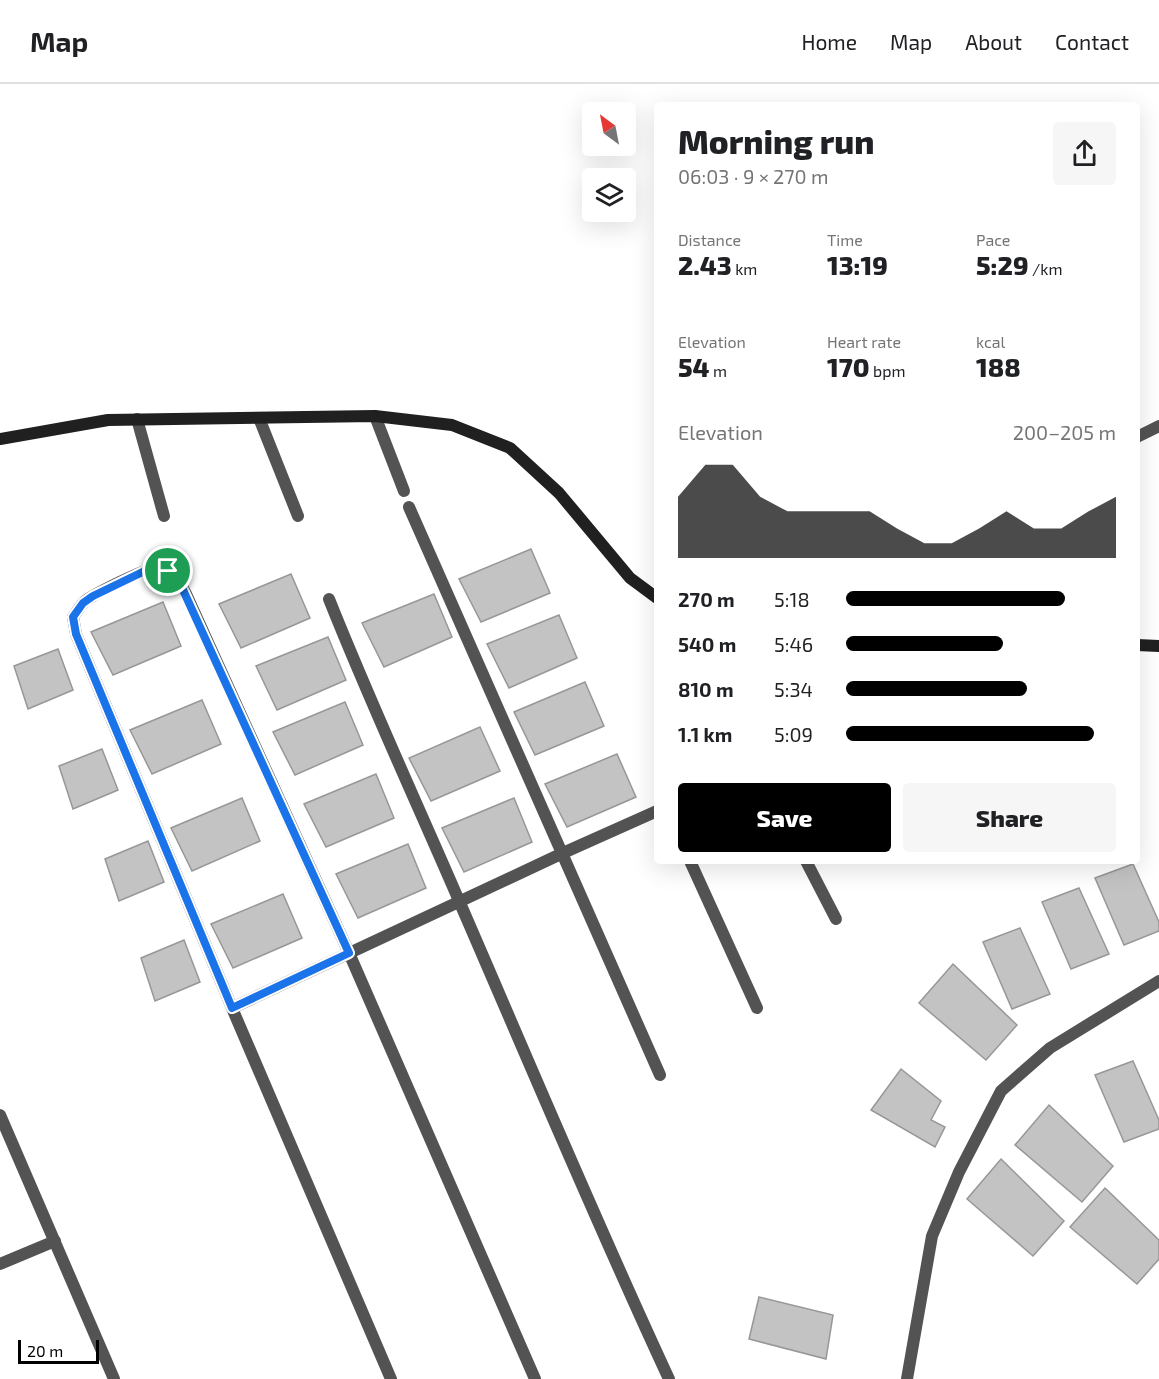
<!DOCTYPE html>
<meta charset="utf-8">
<style>
body{margin:0;font-family:"Exo 2",sans-serif;background:#f6f6f6;color:#202124;height:100vh;display:flex;flex-direction:column;font-size:22px;white-space:nowrap}
*{box-sizing:border-box;margin:0}
p{font-size:20px;color:#757577}
.icon{flex:none;width:33px;height:33px;fill:none;stroke:currentColor;stroke-width:2;stroke-linecap:round;stroke-linejoin:round}
.map{position:relative;flex:1;overflow:hidden}
.side{position:absolute;left:654px;top:18px;width:486px;height:762px;display:flex;flex-direction:column;background:#fff;border-radius:6px;box-shadow:0 6px 24px #0002}
.side>*{flex:none}
.needle{width:39px;rotate:328deg}
.fabs{position:absolute;left:582px;top:18px;display:grid;gap:12px}
.fabs a{display:grid;place-items:center;width:54px;height:54px;border-radius:6px;background:#fff;box-shadow:0 6px 24px #0002;font-size:30px}
.scale{position:absolute;left:18px;bottom:15px;width:81px;box-sizing:border-box;padding-left:6px;border:3px solid #000;border-top:0;font-size:16px;line-height:21px;white-space:nowrap;color:#000;-webkit-text-stroke:4px #fff;paint-order:stroke}
.pin{position:absolute;display:grid;place-items:center;width:51px;height:51px;color:#fff;margin:-26px;border:3px solid #fff;border-radius:50%;box-shadow:0 2px 6px #0007}
.round{display:grid;place-items:center;flex:none;width:63px;height:63px;border-radius:6px;background:#f6f6f6}
.head{display:flex;align-items:center;justify-content:space-between;height:102px;padding:0 24px}
h1{font-size:33px;font-weight:800;line-height:45px}
.metrics{display:grid;grid-template-columns:repeat(3,1fr);gap:9px;height:102px;padding:6px 24px}
.metrics div{display:grid;align-content:center}
.metrics b{font-size:26px;font-weight:800}
.metrics small{font-size:16px;font-weight:400}
.metrics p{font-size:16px}
.chart{height:168px;padding:12px 24px}
.chart p{display:flex;justify-content:space-between}
.chart svg{width:100%;height:108px;margin-top:6px;fill:#000;opacity:.7}
.action{display:flex;gap:12px;margin-top:auto;padding:12px 24px}
.action a{flex:1;height:69px;border-radius:6px;background:#000;color:#fff;font-size:24px;font-weight:800;line-height:69px;text-align:center}
.action a+a{background:#f6f6f6;color:#202124}
ul{padding:0 24px;list-style:none;font-size:20px}
li{display:grid;grid-template-columns:96px 72px 1fr;align-items:center;height:45px}
li i{height:15px;border-radius:8px;background:#000}
header{display:flex;align-items:center;gap:36px;box-sizing:border-box;height:84px;padding:0 30px;background:#fff;border-bottom:2px solid #e0e0e0}
header strong{font-size:28px}
nav{display:flex;gap:33px;margin-inline-start:auto;font-size:21px}
.map>svg:first-child{display:block}
.building{fill:#c3c3c3;stroke:#979797;stroke-width:1.5}
.lines{fill:none;stroke-linecap:round;stroke-linejoin:round}
.street{stroke:#535353;stroke-width:12}
.secondary{stroke:#202020;stroke-width:12}
.route-casing{stroke:#fff;stroke-width:12}
.route{stroke:#1a73e8;stroke-width:8}
</style>
<header>
<strong>Map</strong>
<nav><a>Home</a><a>Map</a><a>About</a><a>Contact</a></nav>
</header>
<div class="map">
<svg width="1159" height="1295" viewBox="0 0 1159 1295">
<rect width="100%" height="100%" fill="#fff"/>
<g class="building">
<polygon points="531,465 550,509 481,538 459,495"/>
<polygon points="291,490 310,534 241,564 219,520"/>
<polygon points="434,510 452,553 384,583 362,539"/>
<polygon points="163,518 181,562 113,591 91,548"/>
<polygon points="559,531 577,574 509,604 487,560"/>
<polygon points="328,553 346,596 277,626 256,582"/>
<polygon points="58,565 73,606 28,625 14,582"/>
<polygon points="585,598 604,642 535,671 514,628"/>
<polygon points="202,616 221,660 152,690 130,646"/>
<polygon points="345,618 363,661 295,691 273,648"/>
<polygon points="480,643 500,687 431,717 409,674"/>
<polygon points="102,665 118,706 73,725 59,682"/>
<polygon points="617,670 636,713 567,743 545,700"/>
<polygon points="376,690 394,734 326,763 304,720"/>
<polygon points="242,714 260,757 192,787 171,744"/>
<polygon points="514,714 532,758 464,788 442,744"/>
<polygon points="148,757 164,798 119,817 105,775"/>
<polygon points="408,760 426,804 358,834 336,790"/>
<polygon points="1133,780 1159,838 1159,847 1124,861 1095,794"/>
<polygon points="1079,804 1109,870 1071,885 1042,818"/>
<polygon points="283,810 302,854 233,884 211,840"/>
<polygon points="1020,844 1050,910 1012,925 983,858"/>
<polygon points="184,856 200,898 155,917 141,874"/>
<polygon points="953,880 1017,941 986,976 919,919"/>
<polygon points="1133,977 1159,1036 1159,1045 1124,1058 1095,991"/>
<polygon points="901,985 941,1017 931,1036 945,1043 935,1063 871,1026"/>
<polygon points="1049,1021 1113,1082 1082,1118 1015,1061"/>
<polygon points="1001,1075 1064,1137 1033,1172 967,1115"/>
<polygon points="1105,1104 1159,1156 1159,1175 1137,1200 1070,1143"/>
<polygon points="759,1213 833,1231 826,1275 749,1255"/>
</g>
<g class="lines">
<g class="street">
<polyline points="375,332 404,407"/>
<polyline points="259,334 298,432"/>
<polyline points="137,335 164,432"/>
<polyline points="1137,353 1159,342"/>
<polyline points="409,423 660,991"/>
<path d="M 329,515 C 370,618 416,717 460,819 C 529,978 596,1138 669,1295"/>
<polyline points="690,777 757,924"/>
<polyline points="806,777 836,835"/>
<path d="M 232,924 L 76,550 L 73,533 C 77,528 80,522 84,518 C 92,511 148,483 156,484 C 173,486 179,496 186,510 L 349,869 L 535,1295"/>
<polyline points="0,1031 114,1295"/>
<polyline points="0,1180 55,1157"/>
<polyline points="391,1295 232,924 563,769 657,727"/>
<polyline points="907,1295 932,1152 959,1088 1001,1007 1050,964 1159,897"/>
</g>
<g class="secondary">
<polyline points="0,355 108,336 375,332 452,341 510,364 559,409 630,494 657,514"/>
<polyline points="1137,561 1159,562"/>
</g>
</g>
<g class="lines">
<defs>
<polygon id="route" points="153,483 168,487 178,495 349,869 232,924 76,550 73,533 83,519 93,512"/>
</defs>
<use href="#route" class="route-casing"/>
<use href="#route" class="route"/>
</g>
</svg>
<div class="fabs">
<a><svg class="needle" viewBox="-14 -14 28 28"><path d="M0-13l5 13h-10z" fill="#e53935"/><path d="M0 13l5-13h-10z" fill="#757577"/></svg></a>
<a><svg class="icon" aria-label="layers" viewBox="0 0 24 24"><path d="M12 4l9 5-9 5-9-5zM3 14l9 5 9-5"/></svg></a>
</div>
<div class="scale">20 m</div>
<div class="pin" style="left:168px;top:487px;background:#1e9e55"><svg class="icon" aria-label="arrive" viewBox="0 0 24 24"><path d="M6 21V4h12l-3 4 3 4H6"/></svg></div>
<section class="side">
<div class="head"><div><h1>Morning run</h1><p>06:03 · 9 × 270 m</p></div><a class="round"><svg class="icon" aria-label="share" viewBox="0 0 24 24"><path d="M12 15V3M7 8l5-5 5 5M5 13v7h14v-7"/></svg></a></div>
<div class="metrics">
<div><p>Distance</p><b>2.43<small> km</small></b></div>
<div><p>Time</p><b>13:19</b></div>
<div><p>Pace</p><b>5:29<small> /km</small></b></div>
</div>
<div class="metrics">
<div><p>Elevation</p><b>54<small> m</small></b></div>
<div><p>Heart rate</p><b>170<small> bpm</small></b></div>
<div><p>kcal</p><b>188</b></div>
</div>
<div class="chart"><p><span>Elevation</span>200–205 m</p>
<svg viewBox="0 0 160 44" preserveAspectRatio="none"><path d="M0 44V19L10 6L20 6L30 19L40 25L50 25L60 25L70 25L80 32L90 38L100 38L110 32L120 25L130 32L140 32L150 25L160 19V44z"/></svg>
</div>
<ul>
<li><b>270 m</b>5:18<i style="width:81%"></i></li>
<li><b>540 m</b>5:46<i style="width:58%"></i></li>
<li><b>810 m</b>5:34<i style="width:67%"></i></li>
<li><b>1.1 km</b>5:09<i style="width:92%"></i></li>
</ul>
<div class="action"><a>Save</a><a>Share</a></div>
</section>
</div>
